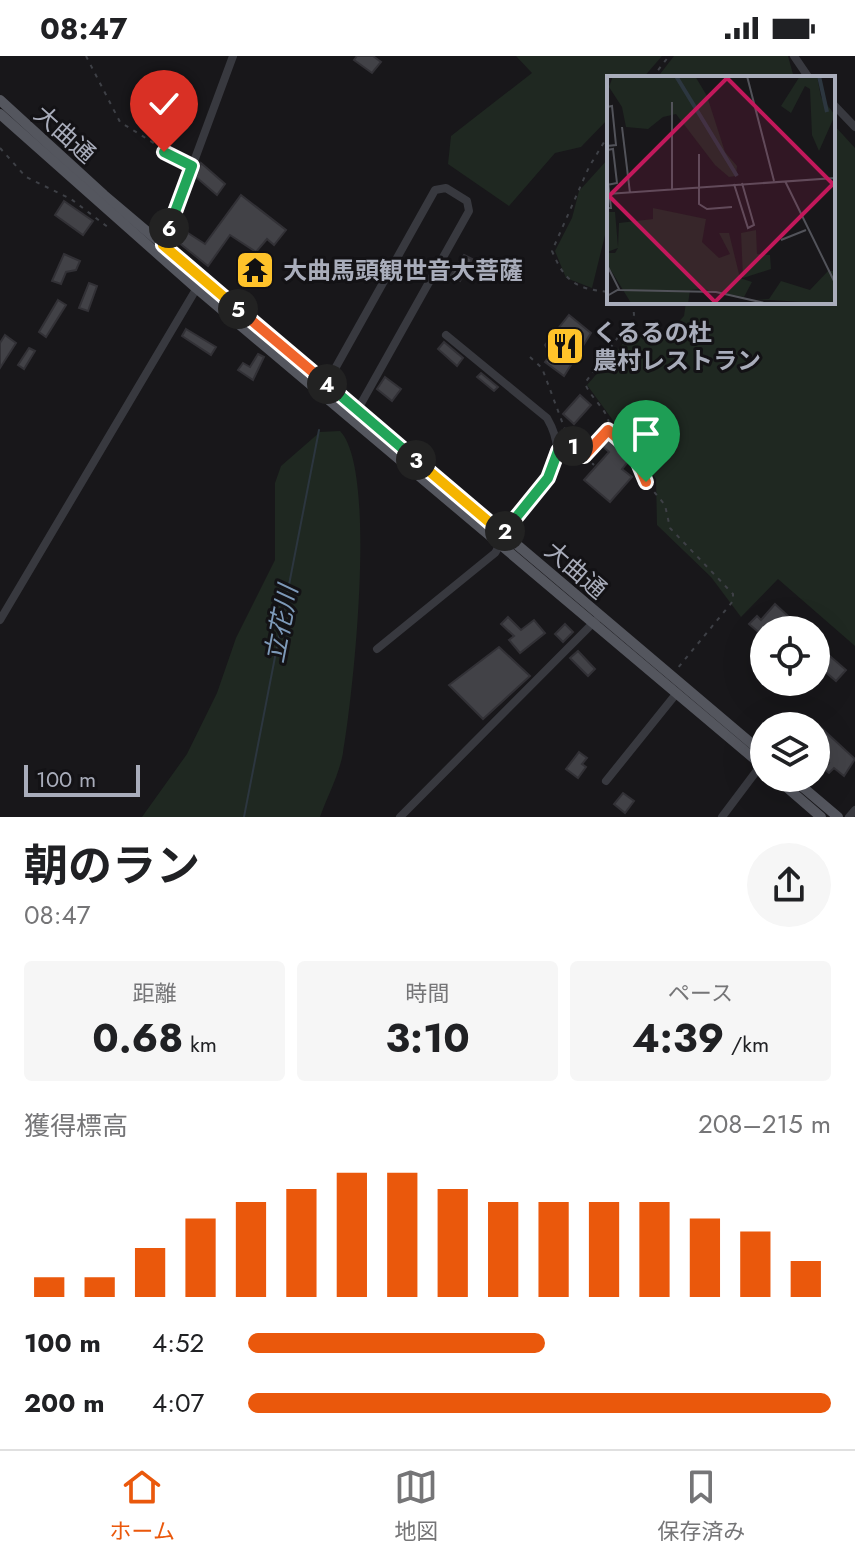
<!DOCTYPE html>
<html lang="ja">
<meta charset="utf-8">
<style>
body{margin:0;font-family:Jost,"Noto Sans JP",sans-serif;background:#f6f6f6;color:#202124;height:100vh;display:flex;flex-direction:column;font-size:30px;white-space:nowrap}
*{box-sizing:border-box;margin:0}
p{font-size:26px;color:#757577}
.icon{flex:none;width:44px;height:44px;fill:none;stroke:currentColor;stroke-width:2;stroke-linecap:round;stroke-linejoin:round}
.map{position:relative;height:761px;overflow:hidden}
.panel{display:flex;flex-direction:column;background:#fff;flex:1}
.panel>*{flex:none}
.tools{position:absolute;left:750px;top:560px;display:grid;gap:16px}
.tools a{display:grid;place-items:center;width:80px;height:80px;border-radius:50%;background:#fff;box-shadow:0 8px 32px #0002;font-size:40px}
.scale{position:absolute;left:24px;bottom:20px;width:116px;box-sizing:border-box;padding-left:8px;border:4px solid #a9adbb;border-top:0;font-size:22px;line-height:28px;white-space:nowrap;color:#a9adbb;-webkit-text-stroke:6px #131215;paint-order:stroke}
.pin{position:absolute;display:grid;place-items:center;width:68px;height:68px;color:#fff;margin:-82px -34px;border-radius:50% 50% 50% 0;rotate:-45deg;box-shadow:0 0 8px #0007}
.pin .icon{rotate:45deg}
.km{position:absolute;width:40px;height:40px;margin:-20px;border-radius:50%;background:#222;color:#fff;font-size:22px;line-height:40px;text-align:center}
.round{display:grid;place-items:center;flex:none;width:84px;height:84px;border-radius:42px;background:#f6f6f6}
.headline{display:flex;align-items:center;justify-content:space-between;height:136px;padding:0 24px}
h1{font-size:44px;font-weight:700;line-height:60px}
.stats{display:grid;grid-template-columns:repeat(3,1fr);gap:12px;height:136px;padding:8px 24px}
.stats div{display:grid;align-content:center;border-radius:8px;background:#f6f6f6;text-align:center}
.stats b{font-size:40px;font-weight:700}
.stats small{font-size:22px;font-weight:400}
.stats p{font-size:22px}
.chart{height:224px;padding:16px 24px}
.chart p{display:flex;justify-content:space-between}
.chart svg{width:100%;height:144px;margin-top:8px;stroke:#ea580c;stroke-width:6}
ul{padding:0 24px;list-style:none;font-size:26px}
li{display:grid;grid-template-columns:128px 96px 1fr;align-items:center;height:60px}
li i{height:20px;border-radius:10px;background:#ea580c}
.status{display:flex;justify-content:space-between;align-items:center;height:56px;padding:0 40px;background:#fff;direction:ltr}
.status svg{height:22px;fill:currentColor}
.tab-bar{display:flex;justify-content:space-around;align-items:center;height:112px;border-top:2px solid #e0e0e0;background:#fff;font-size:22px;color:#757577}
.tab-bar a{display:grid;justify-items:center;gap:4px}
.tab-bar .selected{color:#ea580c}
.map>svg:first-child{display:block}
.green{fill:#1f2821}
.lines{fill:none;stroke-linecap:round;stroke-linejoin:round}
.stream{stroke:#2c363f;stroke-width:2}
.building{fill:#424247;stroke:#323136;stroke-width:2}
.path{stroke:#3e4046;stroke-width:2;stroke-dasharray:4 6;stroke-linecap:butt}
.minor{stroke:#38393f;stroke-width:8}
.major{stroke:#54565e;stroke-width:10}
.split-1-casing{stroke:#fff;stroke-width:16}
.split-2-casing{stroke:#fff;stroke-width:16}
.split-3-casing{stroke:#fff;stroke-width:16}
.split-4-casing{stroke:#fff;stroke-width:16}
.split-5-casing{stroke:#fff;stroke-width:16}
.split-6-casing{stroke:#fff;stroke-width:16}
.split-7-casing{stroke:#fff;stroke-width:16}
.split-1{stroke:#f0652b;stroke-width:10}
.split-2{stroke:#22a559;stroke-width:10}
.split-3{stroke:#f5b400;stroke-width:10}
.split-4{stroke:#22a559;stroke-width:10}
.split-5{stroke:#f0652b;stroke-width:10}
.split-6{stroke:#f5b400;stroke-width:10}
.split-7{stroke:#22a559;stroke-width:10}
.labels{text-anchor:middle;dominant-baseline:central;stroke-width:6;stroke-linejoin:round;paint-order:stroke}
.street-label{font-size:24px;fill:#a9adbb;stroke:#131215}
.poi-label{font-size:24px;font-weight:bold;fill:#a9adbb;stroke:#131215;text-anchor:start}
.water-label{font-size:26px;font-style:italic;fill:#7d99b8;stroke:#131215}
.inset-river{fill:none;stroke:#2c363f;stroke-width:4}
.inset-road{fill:none;stroke:#52535a;stroke-width:2}
.view{fill:#c2185b;fill-opacity:0.15;stroke:#c2185b;stroke-width:4}
.inset-edge{fill:none;stroke:#a9adbb;stroke-width:4}
</style>
<div class="status"><b>08:47</b><svg viewBox="0 0 49 12"><path d="M0 12V9h3v3zM5 12V6h3v6zM10 12V3h3v9zM15 12V0h3v12zM26 1h20v11H26zM47 4h2v5h-2z"/></svg></div>
<div class="map">
<svg width="855" height="761" viewBox="0 0 855 761">
<rect width="100%" height="100%" fill="#18171a"/>
<g class="green">
<polygon points="516,0 662,0 643,22 609,22 609,62 581,91 555,97 509,150 448,108 451,80 532,17"/>
<polygon points="674,0 788,0 794,22 657,22"/>
<polygon points="833,68 855,92 855,590 778,523 741,561 711,521 657,469 656,423 587,329 634,275 662,284 684,260 686,246 833,246"/>
<polygon points="609,102 609,163 592,232 566,222 555,195 572,162 579,135"/>
<path d="M 340,375 C 378,414 353,640 343,697 C 339,719 327,741 320,761 L 142,761 L 187,698 L 217,637 L 236,582 L 275,504 L 275,427 L 281,410 L 320,376 Z"/>
</g>
<g class="lines">
<polyline class="stream" points="244,761 319,374"/>
</g>
<g class="building">
<polygon points="357,0 373,0 381,6 372,17 354,4"/>
<polygon points="201,107 225,128 217,139 196,121"/>
<polygon points="241,139 286,174 274,189 267,183 256,196 230,179 208,210 173,182 177,170 205,188"/>
<polygon points="64,145 93,165 83,179 55,159"/>
<polygon points="64,198 80,205 76,214 66,216 61,228 52,225"/>
<polygon points="464,199 472,203 460,225 450,220"/>
<polygon points="89,227 97,230 88,255 79,252"/>
<polygon points="58,244 66,249 46,281 39,276"/>
<polygon points="569,259 591,277 564,320 545,306 551,298 545,289"/>
<polygon points="186,273 216,291 211,299 182,280"/>
<polygon points="5,279 16,287 0,312 0,287"/>
<polygon points="444,286 463,302 457,310 438,293"/>
<polygon points="29,292 35,295 24,313 18,309"/>
<polygon points="258,298 264,301 253,324 238,314 243,307 250,311"/>
<polygon points="481,317 498,331 494,335 477,321"/>
<polygon points="385,321 401,333 392,345 377,333"/>
<polygon points="580,339 591,349 574,368 563,358"/>
<polygon points="606,376 632,401 622,413 632,421 610,446 584,424 609,396 598,386"/>
<polygon points="775,548 799,570 796,574 764,574 764,581 749,568 757,560 761,564"/>
<polygon points="508,561 521,574 534,564 545,577 520,597 509,584 514,580 501,568"/>
<polygon points="565,568 573,576 563,586 555,578"/>
<polygon points="816,588 846,614 836,625 822,613 816,620"/>
<polygon points="499,591 530,620 483,663 449,629"/>
<polygon points="578,595 595,613 588,620 570,602"/>
<polygon points="816,667 855,703 844,720 834,712 829,717 824,713 829,707 817,697"/>
<polygon points="579,696 587,702 582,708 586,711 578,722 566,713"/>
<polygon points="623,737 634,745 625,757 614,748"/>
</g>
<g class="lines">
<g class="path">
<polyline points="86,0 120,66 184,106"/>
<polyline points="652,22 669,0"/>
<path d="M 609,78 L 589,111 L 552,195 C 565,226 576,233 609,236"/>
<polyline points="0,92 26,121 71,143 109,172"/>
<path d="M 633,246 L 634,259 L 585,327 C 590,343 614,358 608,374 L 634,397 L 646,426 L 665,449 L 670,472 L 733,538 L 733,545 L 677,613"/>
<polyline points="530,301 542,312 570,387"/>
<polyline points="563,394 570,387 594,409"/>
<polyline points="584,399 607,375"/>
</g>
<g class="minor">
<polyline points="794,0 809,22"/>
<polyline points="833,48 855,71"/>
<polyline points="163,189 233,0"/>
<polyline points="327,327 435,134 446,132 467,145 469,155 358,353"/>
<polyline points="0,564 198,230"/>
<path d="M 377,593 L 495,497 C 500,490 500,482 504,475 C 529,435 578,415 547,362 L 446,279"/>
<polyline points="606,725 676,638"/>
<polyline points="400,761 596,564"/>
<polyline points="722,761 764,705"/>
<polyline points="849,761 855,754"/>
</g>
<g class="major">
<polyline points="0,44 104,139 764,698"/>
<polyline points="0,58 196,232 764,711"/>
<polyline points="776,722 821,761"/>
<polyline points="792,722 838,761"/>
</g>
</g>
<g class="lines">
<defs>
<polyline id="split-1" points="573,390 584,400 608,374 634,397 646,426"/>
<polyline id="split-2" points="505,475 548,422 558,395 570,387 573,390"/>
<polyline id="split-3" points="416,404 502,477 505,475"/>
<polyline id="split-4" points="327,328 416,404"/>
<polyline id="split-5" points="238,253 327,328"/>
<polyline id="split-6" points="169,172 163,189 238,253"/>
<polyline id="split-7" points="164,96 192,110 169,172"/>
</defs>
<use href="#split-1" class="split-1-casing"/>
<use href="#split-2" class="split-2-casing"/>
<use href="#split-3" class="split-3-casing"/>
<use href="#split-4" class="split-4-casing"/>
<use href="#split-5" class="split-5-casing"/>
<use href="#split-6" class="split-6-casing"/>
<use href="#split-7" class="split-7-casing"/>
<use href="#split-1" class="split-1"/>
<use href="#split-2" class="split-2"/>
<use href="#split-3" class="split-3"/>
<use href="#split-4" class="split-4"/>
<use href="#split-5" class="split-5"/>
<use href="#split-6" class="split-6"/>
<use href="#split-7" class="split-7"/>
</g>
<defs>
<symbol id="temple-square" viewBox="-11 -11 22 22"><rect x="-9" y="-9" width="18" height="18" rx="4" fill="#ffc32a" stroke="#131215"/><path d="M0-6L5-2H3V0L6.5 2.5H4V6H1.5V3h-3V6H-4V2.5H-6.5L-3 0V-2H-5Z" fill="#111"/></symbol>
<symbol id="restaurant-square" viewBox="-11 -11 22 22"><rect x="-9" y="-9" width="18" height="18" rx="4" fill="#ffc32a" stroke="#131215"/><path d="M-5-6h1v4h1v-4h1v4h1v-4h1v5L-1.5 .5V6h-2V.5L-5-1ZM5-6V6H3V1.5H1.5Q1.5-4 5-6Z" fill="#111"/></symbol>
</defs>
<g fill-rule="evenodd">
<use href="#temple-square" x="233" y="192" width="44" height="44"/>
<use href="#restaurant-square" x="543" y="268" width="44" height="44"/>
</g>
<g class="labels">
<g class="street-label">
<text transform="translate(65 78) rotate(42)">大曲通</text>
<text transform="translate(576 514) rotate(41)">大曲通</text>
</g>
<g class="poi-label">
<text x="283" y="214">大曲馬頭観世音大菩薩</text>
<text x="593" y="276">くるるの杜<tspan x="593" dy="28">農村レストラン</tspan></text>
</g>
<g class="water-label">
<text transform="translate(281 568) rotate(-79)">立花川</text>
</g>
</g>
<g transform="translate(607 20)">
<rect width="228" height="228" fill="#18171a"/>
<path d="M 6,0 L 88,0 L 100,20 L 118,76 L 130,90 L 129,100 L 122,101 L 108,89 L 69,38 L 56,41 L 41,53 L 19,51 L 15,31 L 2,11 ZM 193,0 L 210,0 L 214,21 L 228,39 L 212,75 L 205,59 L 203,13 L 198,10 L 184,37 L 174,30 ZM 46,132 L 99,143 L 95,166 L 112,182 L 123,178 L 112,157 L 122,157 L 133,202 L 145,206 L 137,221 L 95,213 L 83,214 L 81,228 L 24,227 L 0,188 L 0,177 L 8,177 L 11,172 L 0,176 L 0,136 L 8,136 L 11,171 L 12,147 L 46,143 ZM 149,154 L 150,178 L 163,179 L 164,193 L 136,202 L 134,157 ZM 221,195 L 228,195 L 228,228 L 148,223 L 162,223 L 174,205 L 203,214 Z" fill="#1f2821"/>
<path class="inset-river" d="M 69,0 L 130,100M 212,0 L 220,36M 13,228 L 62,228"/>
<path class="inset-road" d="M 140,0 L 167,105M 65,26 L 65,113M 0,31 L 5,30 L 9,69 L 0,70M 15,51 L 23,117M 0,74 L 6,73 L 10,107 L 0,109M 92,78 L 92,128 L 100,133 L 125,131M 0,97 L 4,132 L 0,132M 178,105 L 228,207M 127,108 L 141,152 L 147,149 L 135,107M 0,118 L 228,102M 174,164 L 199,154M 0,189 L 12,213 L 0,220M 12,214 L 109,216 L 162,228"/>
<path class="view" d="M 120,2 L 226,108 L 108,226 L 2,120 Z"/>
<rect width="228" height="228" class="inset-edge"/>
</g>
</svg>
<div class="tools">
<a><svg class="icon" aria-label="locate" viewBox="0 0 24 24"><circle cx="12" cy="12" r="6"/><path d="M12 2v4M12 18v4M2 12h4M18 12h4"/></svg></a>
<a><svg class="icon" aria-label="layers" viewBox="0 0 24 24"><path d="M12 4l9 5-9 5-9-5zM3 14l9 5 9-5"/></svg></a>
</div>
<div class="scale">100 m</div>
<div class="pin" style="left:646px;top:426px;background:#1e9e55"><svg class="icon" aria-label="arrive" viewBox="0 0 24 24"><path d="M6 21V4h12l-3 4 3 4H6"/></svg></div>
<div class="pin" style="left:164px;top:96px;background:#d93025"><svg class="icon" aria-label="check" viewBox="0 0 24 24"><path d="M5 12l5 5 9-10"/></svg></div>
<b class="km" style="left:573px;top:390px">1</b>
<b class="km" style="left:505px;top:475px">2</b>
<b class="km" style="left:416px;top:404px">3</b>
<b class="km" style="left:327px;top:328px">4</b>
<b class="km" style="left:238px;top:253px">5</b>
<b class="km" style="left:169px;top:172px">6</b>
</div>
<section class="panel">
<div class="headline"><div><h1>朝のラン</h1><p>08:47</p></div><a class="round"><svg class="icon" aria-label="share" viewBox="0 0 24 24"><path d="M12 15V3M7 8l5-5 5 5M5 13v7h14v-7"/></svg></a></div>
<div class="stats">
<div><p>距離</p><b>0.68<small> km</small></b></div>
<div><p>時間</p><b>3:10</b></div>
<div><p>ペース</p><b>4:39<small> /km</small></b></div>
</div>
<div class="chart"><p><span>獲得標高</span>208–215 m</p>
<svg viewBox="0 0 160 44" preserveAspectRatio="none"><path d="M5 44V38M15 44V38M25 44V29M35 44V20M45 44V15M55 44V11M65 44V6M75 44V6M85 44V11M95 44V15M105 44V15M115 44V15M125 44V15M135 44V20M145 44V24M155 44V33"/></svg>
</div>
<ul>
<li><b>100 m</b>4:52<i style="width:51%"></i></li>
<li><b>200 m</b>4:07<i style="width:100%"></i></li>
</ul>
</section>
<nav class="tab-bar">
<a class="selected"><svg class="icon" aria-label="home" viewBox="0 0 24 24"><path d="M3 11l9-7 9 7M6 9v11h12V9"/></svg>ホーム</a>
<a><svg class="icon" aria-label="map" viewBox="0 0 24 24"><path d="M3 6l6-2 6 2 6-2v14l-6 2-6-2-6 2zM9 4v14M15 6v14"/></svg>地図</a>
<a><svg class="icon" aria-label="saved" viewBox="0 0 24 24"><path d="M7 4h10v16l-5-4-5 4z"/></svg>保存済み</a>
</nav>
